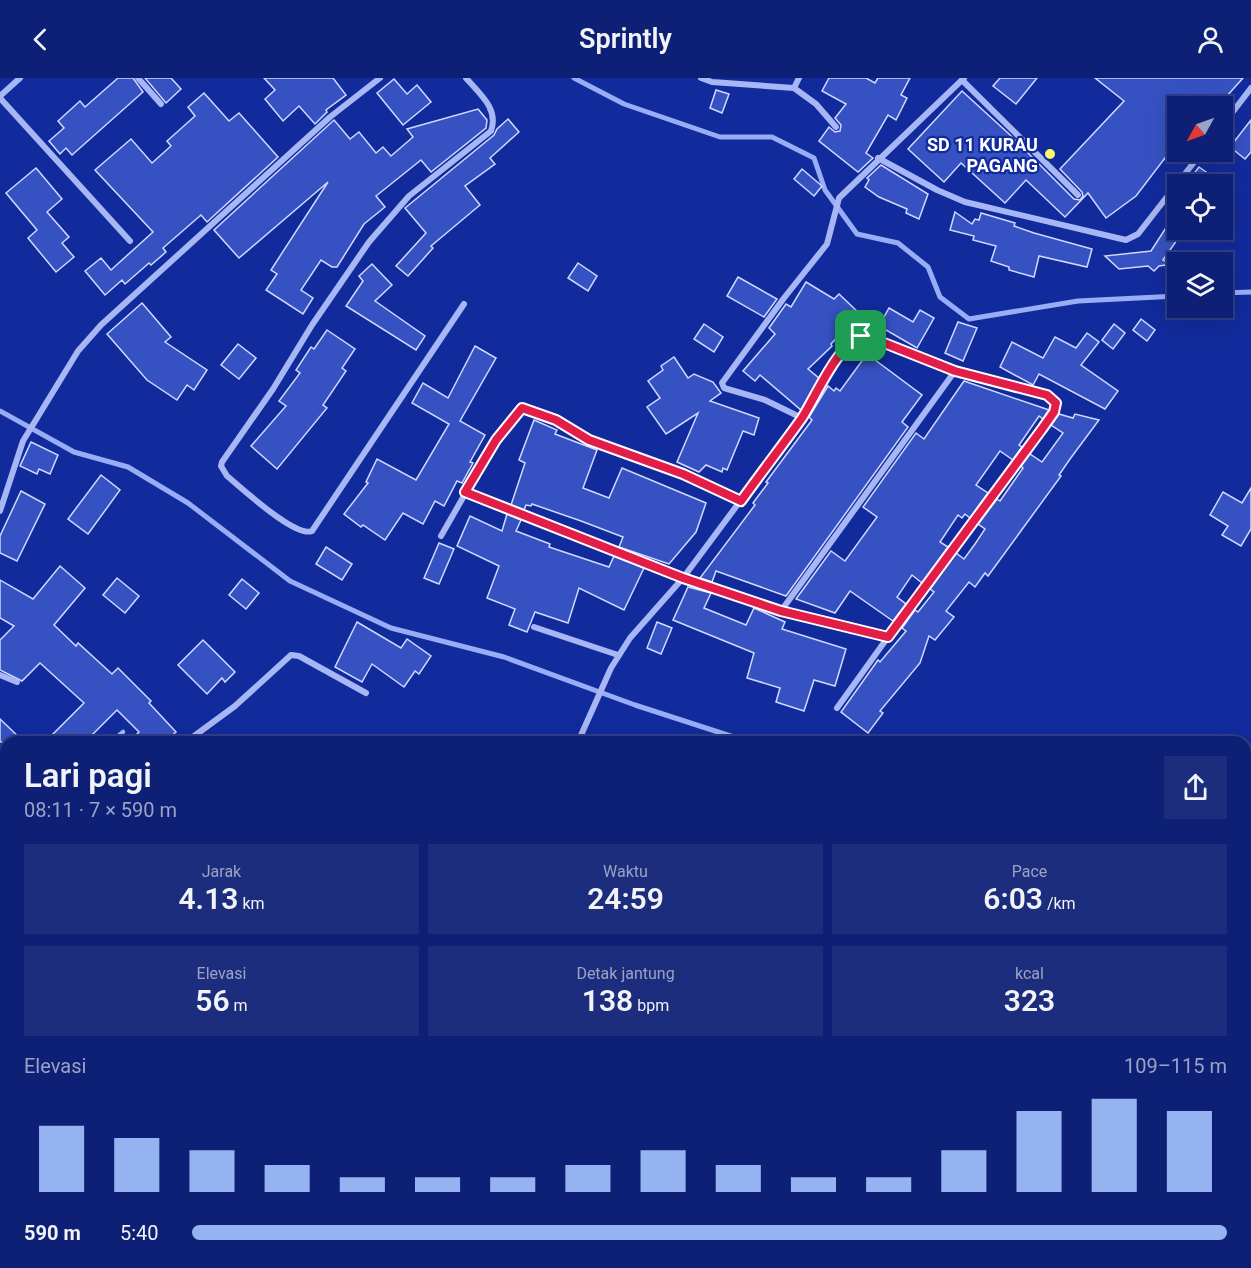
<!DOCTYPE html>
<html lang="id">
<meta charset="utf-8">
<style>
body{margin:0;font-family:Roboto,sans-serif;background:#1c2d7d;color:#f1f3f6;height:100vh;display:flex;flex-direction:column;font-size:22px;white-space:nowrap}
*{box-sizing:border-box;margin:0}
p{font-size:20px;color:#9ba3c5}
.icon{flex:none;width:33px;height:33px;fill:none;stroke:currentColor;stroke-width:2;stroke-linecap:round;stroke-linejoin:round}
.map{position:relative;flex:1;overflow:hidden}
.sheet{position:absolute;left:0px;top:658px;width:1251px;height:532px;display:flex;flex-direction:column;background:#0e2075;border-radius:18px 18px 0 0;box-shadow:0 6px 24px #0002,0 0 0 2px #2e3e87}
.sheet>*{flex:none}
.needle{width:39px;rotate:230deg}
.tools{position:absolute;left:1167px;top:18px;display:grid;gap:12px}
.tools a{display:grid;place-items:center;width:66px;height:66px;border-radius:0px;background:#0e2075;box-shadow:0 6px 24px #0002,0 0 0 2px #2e3e87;font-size:30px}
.pin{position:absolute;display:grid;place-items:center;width:51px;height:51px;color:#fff;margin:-26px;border-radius:12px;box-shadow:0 3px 9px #0006}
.round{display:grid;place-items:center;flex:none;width:63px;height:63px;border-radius:0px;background:#1c2d7d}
.summary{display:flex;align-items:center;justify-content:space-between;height:102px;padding:0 24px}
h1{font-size:33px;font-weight:600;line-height:45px}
.figures{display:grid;grid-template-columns:repeat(3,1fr);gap:9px;height:102px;padding:6px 24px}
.figures div{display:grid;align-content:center;border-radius:0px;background:#1c2d7d;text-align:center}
.figures b{font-size:30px;font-weight:600}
.figures small{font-size:16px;font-weight:400}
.figures p{font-size:16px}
.chart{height:168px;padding:12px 24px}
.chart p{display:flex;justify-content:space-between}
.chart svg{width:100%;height:108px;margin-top:6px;stroke:#95b2f1;stroke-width:6}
ul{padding:0 24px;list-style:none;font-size:20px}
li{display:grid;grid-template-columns:96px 72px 1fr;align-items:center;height:45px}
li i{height:15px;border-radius:8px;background:#95b2f1}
header{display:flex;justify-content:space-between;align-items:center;height:78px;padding:0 24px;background:#0e2075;font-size:27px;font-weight:600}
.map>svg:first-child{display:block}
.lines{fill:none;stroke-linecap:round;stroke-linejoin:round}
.stream{stroke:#99adf7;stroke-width:5}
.building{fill:#3651c2;stroke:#d0d9fe;stroke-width:1.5}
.lane{stroke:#a7b6f4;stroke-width:4.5}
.street{stroke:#a7b6f4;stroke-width:6}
.route-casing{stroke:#fff;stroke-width:12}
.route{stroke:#e11d48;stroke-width:8}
.poi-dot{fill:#fffa6a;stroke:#122b9c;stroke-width:2}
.labels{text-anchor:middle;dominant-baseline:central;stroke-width:4.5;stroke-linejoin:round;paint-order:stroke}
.poi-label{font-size:18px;font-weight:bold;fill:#fff;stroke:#122b9c;text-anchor:end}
</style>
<header><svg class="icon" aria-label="back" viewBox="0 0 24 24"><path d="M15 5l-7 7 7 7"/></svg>Sprintly<svg class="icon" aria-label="person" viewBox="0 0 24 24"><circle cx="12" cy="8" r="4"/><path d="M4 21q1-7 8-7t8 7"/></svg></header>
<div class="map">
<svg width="1251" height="1190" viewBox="0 0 1251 1190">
<rect width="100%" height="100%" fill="#122b9c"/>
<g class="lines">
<g class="stream">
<polyline points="574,0 624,26 720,59 772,59 814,80 825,112 857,156 898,165 928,189 940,219 969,241 1078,223 1178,218"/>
<polyline points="1222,215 1251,214"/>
<polyline points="0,333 74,374 128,389 188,425 290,503 391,550 504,579 635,627 749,664"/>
<polyline points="1245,808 1251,809"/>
</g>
</g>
<g class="building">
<polygon points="118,0 133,0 143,14 72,77 66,70 60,76 49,63 64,50 58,43 80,23 85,29"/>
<polygon points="145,0 171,0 181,11 166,25"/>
<polygon points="264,0 333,0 346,17 326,32 327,34 315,46 299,28 283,43 265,21 275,12"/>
<polygon points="829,0 866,0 875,5 878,0 910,0 901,17 907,20 896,42 888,37 866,75 873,80 858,94 819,63 829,49 835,54 840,53 841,47 835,40 846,26 822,13"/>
<polygon points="1000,0 1037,0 1016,26 993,8"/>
<polygon points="1095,0 1243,0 1218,28 1178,28 1178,84 1168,76 1136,118 1106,140 1088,115 1065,139 1026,102 1005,125 961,85 944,104 908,71 962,13 1008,55 1074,121 1080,122 1083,118 1082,114 1060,91 1124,23"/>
<polygon points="394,1 407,16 417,7 431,24 403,47 377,15"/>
<polygon points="716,12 729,16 722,35 710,30"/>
<polygon points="204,15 229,43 239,35 278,79 207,144 201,137 163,170 166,174 151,187 149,185 125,206 122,202 105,217 85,193 101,180 111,192 153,154 95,92 131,61 152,85 171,68 167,63 195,38 188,29"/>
<polygon points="478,31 487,42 486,50 431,94 421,82 376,118 385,129 364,146 337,189 332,189 321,182 301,212 313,220 303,236 266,212 277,196 271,192 328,104 239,180 214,152 334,42 350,61 359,54 376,75 383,69 391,78 413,59 407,51"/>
<polygon points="508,41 519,54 490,80 495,86 465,108 480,127 431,168 433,170 408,198 396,188 426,155 405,130 494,57 497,51"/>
<polygon points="1251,42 1251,74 1245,81 1230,69"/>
<polygon points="881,87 928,116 919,141 906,135 907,131 879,119 865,109 869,102 867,100"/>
<polygon points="1199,89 1223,106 1186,106"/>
<polygon points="36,90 62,121 47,134 69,159 62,165 74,179 56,194 28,160 37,152 6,115"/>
<polygon points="802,91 822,108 814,118 794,101"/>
<polygon points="1178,131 1178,152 1184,152 1163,182 1173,186 1159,188 1154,193 1148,188 1119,191 1105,178 1151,173"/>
<polygon points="955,134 972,146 975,141 979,142 981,135 1015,145 1014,148 1034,155 1092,171 1087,189 1039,178 1034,199 1009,192 1009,189 991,183 996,168 973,162 974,158 950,152"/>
<polygon points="578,185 597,198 588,213 568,200"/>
<polygon points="372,186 392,207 375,223 425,258 416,272 346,228 363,203 359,198"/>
<polygon points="738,199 777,221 764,239 727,218"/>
<polygon points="806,204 834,221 839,216 860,236 831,266 832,268 808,291 820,301 801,332 760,297 755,303 743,293 775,256 769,250 786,226 791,229"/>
<polygon points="142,225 171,259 165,264 207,292 194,312 187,307 177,322 147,302 107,256"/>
<polygon points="889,230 913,244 920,232 934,240 917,270 879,248"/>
<polygon points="1141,241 1155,252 1147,263 1133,252"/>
<polygon points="958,244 977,250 963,283 945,275"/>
<polygon points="704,246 723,259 714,274 694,261"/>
<polygon points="1114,246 1125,255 1113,271 1102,262"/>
<polygon points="327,252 355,271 342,290 346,293 323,327 327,330 277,391 251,368 286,328 279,323 300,295 296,292 311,269 314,271"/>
<polygon points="1087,255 1099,264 1081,287 1118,313 1105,331 1039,296 1033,307 1000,289 1012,264 1043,280 1055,259 1076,270"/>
<polygon points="238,266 256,280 239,301 221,287"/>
<polygon points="475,268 496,280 460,343 485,357 470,384 473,385 462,405 457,403 444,428 435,423 423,446 403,435 385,462 363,447 361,449 344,436 368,405 366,404 377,381 416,402 449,346 412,325 423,305 448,320"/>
<polygon points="867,276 922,317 902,344 908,349 786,518 716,493 712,504 700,500 755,427 753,425 768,405 766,404 812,342 809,339 828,308 834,313 836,310 840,313"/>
<polygon points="674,279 688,300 694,296 713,304 721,315 710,323 759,340 754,357 743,353 727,392 723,390 722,394 706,387 699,394 677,384 698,335 666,356 647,329 660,320 648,303 663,292 661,288"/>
<polygon points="964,303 1049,332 1043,341 1039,338 1019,367 1022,369 1013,382 1000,373 976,407 988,415 970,440 965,436 962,440 958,437 940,464 948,469 922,505 912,497 897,519 906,526 893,543 850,513 835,535 796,521 831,473 845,483 877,439 863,429 916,355 924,361"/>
<polygon points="1059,336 1073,340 1075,336 1099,342 1070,381 1059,397 1061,398 988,498 985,495 975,509 969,504 946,533 954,539 935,562 929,558 920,585 880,633 883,635 868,655 841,634 878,582 880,584 906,553 902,550 915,532 918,534 934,514 930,511 956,475 964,481 975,466 985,451 978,446 997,421 1000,423 1023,390 1021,388 1030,376 1042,384 1063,355 1051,347"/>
<polygon points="534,342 557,352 555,356 597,372 583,410 609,420 622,390 706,425 696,454 669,486 619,469 623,459 581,443 532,426 531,428 526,427 524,432 511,427 525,385 519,382"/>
<polygon points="31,364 58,377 50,396 39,391 37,396 20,388"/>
<polygon points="101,397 120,412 88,456 68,441"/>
<polygon points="1251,410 1251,451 1241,468 1222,457 1228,448 1210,437 1223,414 1242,425"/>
<polygon points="21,413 45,426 17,483 0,475 0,458"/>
<polygon points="507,436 521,442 516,453 550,466 549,469 609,489 614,478 644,490 624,532 579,510 568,545 535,534 527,554 509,547 515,531 487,520 499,488 457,468 470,438 502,453"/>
<polygon points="439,465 454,471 439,506 424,500"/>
<polygon points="326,469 352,486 342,502 316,486"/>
<polygon points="60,488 85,510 54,547 76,568 78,565 112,596 118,590 151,623 149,625 176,654 165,664 129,664 139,654 117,632 85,664 45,664 84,625 40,585 22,603 0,592 0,562 14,548 0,540 0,502 33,521"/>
<polygon points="117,500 139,518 125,535 103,517"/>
<polygon points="242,501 259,515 246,531 229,517"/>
<polygon points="688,509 711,515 704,530 746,547 754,530 785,544 782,551 846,571 835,608 814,602 804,633 776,624 780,610 747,600 754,575 673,542"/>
<polygon points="357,544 401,570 407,561 431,578 419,596 415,593 404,609 372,586 362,604 335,589"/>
<polygon points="657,544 672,550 661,576 647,570"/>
<polygon points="203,562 235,594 225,604 222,600 207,616 178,587"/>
<polygon points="0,641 24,664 0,664"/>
</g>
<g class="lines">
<polyline class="lane" points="111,664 123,654"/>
<g class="street">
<polyline points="138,0 161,26"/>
<polyline points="701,0 712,4 794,10"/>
<polyline points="799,0 794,10 816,26 836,49"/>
<polyline points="962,2 1078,117"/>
<polyline points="0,18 20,0"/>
<polyline points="0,20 130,163"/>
<polyline points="1222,48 1251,10"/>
<polyline points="878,80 937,112 965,124 1126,162 1138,156 1202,74"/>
<path d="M 464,226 L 312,453 C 295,460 242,410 227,398 L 221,388 L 222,384 L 273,311 L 312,247 L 369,164 L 409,118 L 491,53 C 499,31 480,16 466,0"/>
<polyline points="802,340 765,322 724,310 722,305 784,220 827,166 839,120 964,0"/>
<polyline points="465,414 683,500 781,533 888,559 1042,351 1054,334 1056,325 1047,317 955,293 869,259 858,259 837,283 802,340 683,500 630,560 611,590 578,664"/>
<polyline points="0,433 23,363 78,273 101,247 330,39 380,0"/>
<polyline points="441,458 496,362 522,330 556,342 589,362 683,396 741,423"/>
<polyline points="781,533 955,293"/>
<polyline points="534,549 618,577"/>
<polyline points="0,597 17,604"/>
<polyline points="837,630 888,559"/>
<polyline points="186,664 235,628 291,577 299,578 366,615"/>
<polyline points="0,856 6,848"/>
<polyline points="0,909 6,914"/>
<polyline points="0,954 6,943"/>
<polyline points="0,1141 6,1144"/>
<polyline points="295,1185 304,1190"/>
<polyline points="674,1185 681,1190"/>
<polyline points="1093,1185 1096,1190"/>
<polyline points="501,1190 504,1185"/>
<polyline points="736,1190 745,1185"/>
<polyline points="970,1190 973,1185"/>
</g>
</g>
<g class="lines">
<defs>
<path id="route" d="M 861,258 L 869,259 L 955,293 L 1047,317 L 1056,325 L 1054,334 L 1042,351 L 888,559 L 781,533 L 683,500 L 465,414 L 496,362 L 522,330 L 556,342 L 589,362 L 683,396 L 741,423 C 761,395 782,368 802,340 C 816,318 837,268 861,258 Z"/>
</defs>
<use href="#route" class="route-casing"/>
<use href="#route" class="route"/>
</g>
<circle class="poi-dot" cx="1050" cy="76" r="6"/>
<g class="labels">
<g class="poi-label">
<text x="1038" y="66">SD 11 KURAU<tspan x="1038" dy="21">PAGANG</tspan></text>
</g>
</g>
</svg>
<div class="tools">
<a><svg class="needle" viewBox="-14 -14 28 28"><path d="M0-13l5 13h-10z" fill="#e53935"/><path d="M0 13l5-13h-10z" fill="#9ba3c5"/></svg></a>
<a><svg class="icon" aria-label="locate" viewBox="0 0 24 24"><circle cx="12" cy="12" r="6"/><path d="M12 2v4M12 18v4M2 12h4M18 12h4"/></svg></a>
<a><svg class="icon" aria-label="layers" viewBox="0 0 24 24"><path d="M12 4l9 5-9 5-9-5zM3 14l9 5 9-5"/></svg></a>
</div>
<div class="pin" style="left:861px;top:258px;background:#1e9e55"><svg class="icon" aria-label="arrive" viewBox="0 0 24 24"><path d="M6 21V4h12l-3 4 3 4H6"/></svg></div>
<section class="sheet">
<div class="summary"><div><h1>Lari pagi</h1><p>08:11 · 7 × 590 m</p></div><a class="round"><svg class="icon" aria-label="share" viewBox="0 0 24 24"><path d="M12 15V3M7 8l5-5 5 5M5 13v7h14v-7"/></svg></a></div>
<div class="figures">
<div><p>Jarak</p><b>4.13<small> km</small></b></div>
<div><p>Waktu</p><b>24:59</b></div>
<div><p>Pace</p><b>6:03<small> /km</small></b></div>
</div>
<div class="figures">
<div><p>Elevasi</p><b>56<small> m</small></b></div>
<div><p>Detak jantung</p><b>138<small> bpm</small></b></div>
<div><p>kcal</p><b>323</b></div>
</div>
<div class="chart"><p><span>Elevasi</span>109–115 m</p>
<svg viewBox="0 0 160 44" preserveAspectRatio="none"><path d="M5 44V17M15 44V22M25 44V27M35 44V33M45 44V38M55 44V38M65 44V38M75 44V33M85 44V27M95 44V33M105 44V38M115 44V38M125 44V27M135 44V11M145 44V6M155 44V11"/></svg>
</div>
<ul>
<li><b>590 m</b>5:40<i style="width:100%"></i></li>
</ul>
</section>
</div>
